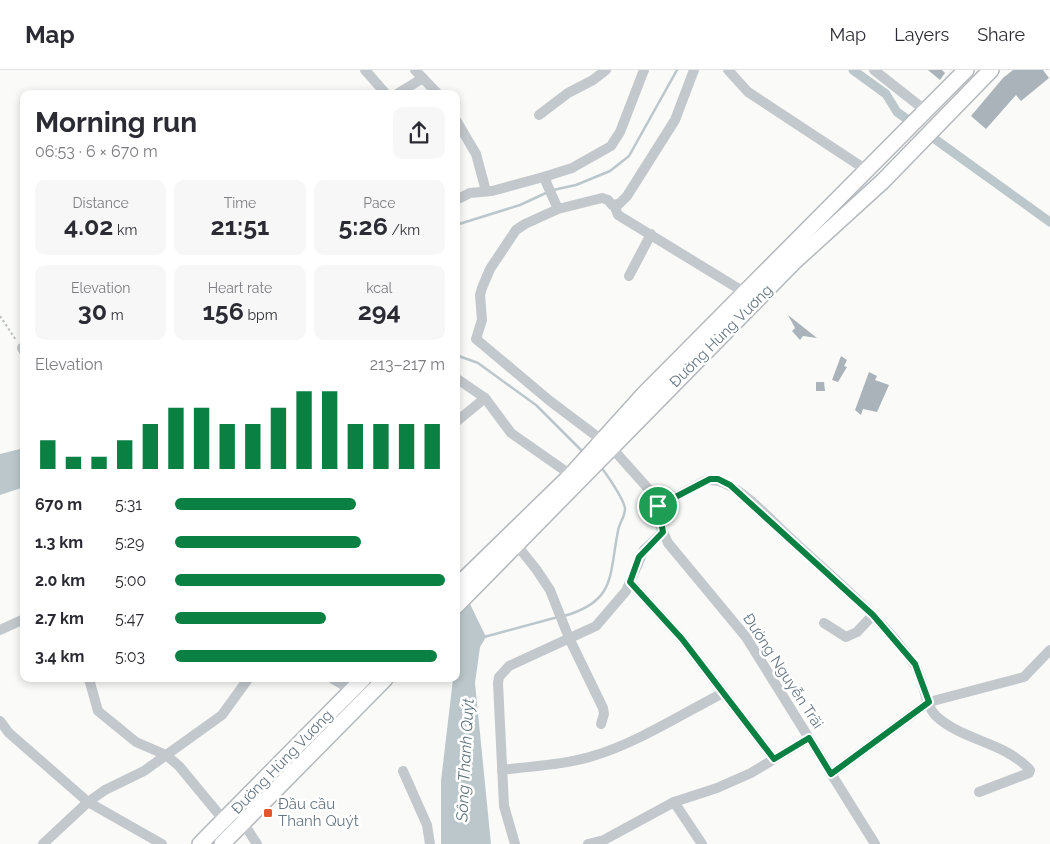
<!DOCTYPE html>
<meta charset="utf-8">
<style>
body{margin:0;font-family:Raleway,sans-serif;background:#f7f7f7;color:#2b2b33;height:100vh;display:flex;flex-direction:column;font-size:19px;white-space:nowrap}
*{box-sizing:border-box;margin:0}
p{font-size:16px;color:#7c7c81}
.icon{flex:none;width:28px;height:28px;fill:none;stroke:currentColor;stroke-width:2;stroke-linecap:round;stroke-linejoin:round}
.map{position:relative;flex:1;overflow:hidden}
.details{position:absolute;left:20px;top:20px;width:440px;height:592px;display:flex;flex-direction:column;background:#fff;border-radius:10px;box-shadow:0 2px 8px #0003}
.details>*{flex:none}
.pin{position:absolute;display:grid;place-items:center;width:42px;height:42px;color:#fff;margin:-21px;border:2px solid #fff;border-radius:50%;box-shadow:0 1px 5px #0007}
.round{display:grid;place-items:center;flex:none;width:52px;height:52px;border-radius:10px;background:#f7f7f7}
.head{display:flex;align-items:center;justify-content:space-between;height:85px;padding:0 15px}
h1{font-size:28px;font-weight:700;line-height:38px}
.figures{display:grid;grid-template-columns:repeat(3,1fr);gap:8px;height:85px;padding:5px 15px}
.figures div{display:grid;align-content:center;border-radius:10px;background:#f7f7f7;text-align:center}
.figures b{font-size:25px;font-weight:700}
.figures small{font-size:14px;font-weight:400}
.figures p{font-size:14px}
.chart{height:140px;padding:10px 15px}
.chart p{display:flex;justify-content:space-between}
.chart svg{width:100%;height:90px;margin-top:5px;stroke:#0b8043;stroke-width:6}
ul{padding:0 15px;list-style:none;font-size:16px}
li{display:grid;grid-template-columns:80px 60px 1fr;align-items:center;height:38px}
li i{height:12px;border-radius:6px;background:#0b8043}
header{display:flex;align-items:center;gap:30px;box-sizing:border-box;height:70px;padding:0 25px;background:#fff;border-bottom:1px solid #e1e1e2}
header strong{font-size:24px}
nav{display:flex;gap:28px;margin-inline-start:auto;font-size:18px}
.map>svg:first-child{display:block}
.water{fill:#bbc7cb}
.lines{fill:none;stroke-linecap:round;stroke-linejoin:round}
.stream{stroke:#bbc7cb;stroke-width:2.5}
.canal{stroke:#bbc7cb;stroke-width:9}
.building{fill:#aab3b9}
.highway-casing{stroke:#b4b9bd;stroke-width:18}
.path{stroke:#bbbfc2;stroke-width:2;stroke-dasharray:2.5 2.5;stroke-linecap:butt}
.minor{stroke:#c3c8cc;stroke-width:10}
.highway{stroke:#fff;stroke-width:15}
.route-casing{stroke:#fff;stroke-width:10}
.route{stroke:#0b8043;stroke-width:6}
.poi-dot{fill:#e4572e;stroke:#fff;stroke-width:2}
.labels{text-anchor:middle;dominant-baseline:central;stroke-width:5;stroke-linejoin:round;paint-order:stroke}
.street-label{font-size:15px;fill:#657683;stroke:#fff}
.poi-label{font-size:15px;fill:#657683;stroke:#fff;text-anchor:start}
.water-label{font-size:16px;font-style:italic;fill:#60757c;stroke:#fff}
</style>
<header>
<strong>Map</strong>
<nav><a>Map</a><a>Layers</a><a>Share</a></nav>
</header>
<div class="map">
<svg width="1050" height="774" viewBox="0 0 1050 774">
<rect width="100%" height="100%" fill="#fafaf8"/>
<g class="water">
<polygon points="24,378 24,417 0,425 0,384"/>
<polygon points="456,505 486,567 480,577 475,613 491,774 441,774 441,711 453,609 456,609"/>
</g>
<g class="lines">
<g class="stream">
<polyline points="553,120 576,115 610,101 629,86 677,0"/>
<polyline points="456,155 520,135 548,122"/>
<polyline points="456,285 478,293 536,335 584,383"/>
<path d="M 564,546 C 616,531 609,506 618,461 C 619,453 625,447 625,439 C 625,431 606,403 600,396"/>
<polyline points="484,567 558,547"/>
</g>
<g class="canal">
<polyline points="853,0 886,24 897,42 911,52"/>
<polyline points="932,67 1050,152"/>
</g>
</g>
<g class="building">
<polygon points="928,0 942,0 945,3 940,10"/>
<polygon points="1013,0 1043,0 1049,8 1021,31 1016,25 986,59 971,46 1003,8"/>
<polygon points="788,245 817,268 803,266 800,270 792,261 795,258"/>
<polygon points="841,286 847,290 844,296 847,297 838,312 832,310"/>
<polygon points="869,302 877,306 875,310 889,315 877,342 863,339 861,345 855,340"/>
<polygon points="816,312 824,312 825,321 816,321"/>
</g>
<g class="lines">
<defs>
<g id="highway">
<polyline points="456,517 571,405 644,324 966,0"/>
<polyline points="456,536 795,191 883,111 991,0"/>
<polyline points="200,774 363,609"/>
<polyline points="222,774 385,609"/>
</g>
</defs>
<use href="#highway" class="highway-casing"/>
<polyline class="path" points="0,246 16,270"/>
<g class="minor">
<polyline points="365,0 386,24"/>
<polyline points="415,0 438,24"/>
<polyline points="694,0 675,50 627,126 619,134 612,135 608,130 602,128 558,139 525,154 516,160 490,199 482,218 480,225 482,250 476,269 550,331 611,377 653,424 658,436 660,455 668,473 746,567 875,774"/>
<polyline points="728,0 748,22 868,101"/>
<polyline points="874,0 926,41"/>
<polyline points="397,24 423,8"/>
<polyline points="539,45 568,23 593,10 606,0"/>
<polyline points="456,50 476,84 486,121"/>
<polyline points="456,130 470,123 492,121 547,106"/>
<polyline points="614,135 618,145 744,222"/>
<polyline points="558,139 546,112 547,106 572,98 611,76 620,62 644,0"/>
<polyline points="629,206 651,164"/>
<polyline points="22,278 24,281"/>
<polyline points="456,308 485,328 511,363 571,405"/>
<polyline points="456,352 485,328"/>
<path d="M 658,436 L 705,411 C 729,403 770,449 787,465 C 830,506 880,545 914,594 C 925,609 923,633 936,646 C 963,671 1005,672 1030,700 L 1029,703 L 979,722"/>
<polyline points="516,474 536,499 550,520 569,568 603,638 604,644 601,654"/>
<polyline points="630,512 682,569 774,689"/>
<polyline points="824,553 846,567 857,562 873,545"/>
<polyline points="0,560 24,549"/>
<polyline points="89,609 98,641 136,672 166,685 179,696 227,754"/>
<polyline points="333,609 352,620"/>
<polyline points="0,651 9,663 88,732 162,774"/>
<path d="M 502,700 C 532,696 564,695 593,686 C 637,673 682,644 723,623"/>
<polyline points="403,701 427,755 430,774"/>
<polyline points="831,704 929,632 1024,607 1050,580"/>
<polyline points="674,732 702,774"/>
<polyline points="240,748 257,774"/>
<polyline points="43,774 88,732 105,720 144,701 222,645 248,609"/>
<polyline points="515,774 504,736 498,613 499,607 509,596 596,556 626,521 644,480 663,462"/>
<polyline points="588,774 604,770 674,732 717,718 751,703 809,668"/>
</g>
<use href="#highway" class="highway"/>
</g>
<g class="lines">
<defs>
<polygon id="route" points="710,409 718,409 730,415 873,545 915,594 929,632 831,704 809,668 774,689 682,569 630,512 639,487 663,462 658,436"/>
</defs>
<use href="#route" class="route-casing"/>
<use href="#route" class="route"/>
</g>
<rect class="poi-dot" x="263" y="738" width="10" height="10" rx="2.5"/>
<g class="labels">
<g class="street-label">
<text transform="translate(721 266) rotate(-45)">Đường Hùng Vương</text>
<text transform="translate(783 601) rotate(57)">Đường Nguyễn Trãi</text>
<text transform="translate(282 692) rotate(-46)">Đường Hùng Vương</text>
</g>
<g class="poi-label">
<text x="278" y="734">Đầu cầu<tspan x="278" dy="17">Thanh Quýt</tspan></text>
</g>
<g class="water-label">
<text transform="translate(465 690) rotate(-87)">Sông Thanh Quýt</text>
</g>
</g>
</svg>
<div class="pin" style="left:658px;top:436px;background:#1e9e55"><svg class="icon" aria-label="arrive" viewBox="0 0 24 24"><path d="M6 21V4h12l-3 4 3 4H6"/></svg></div>
<section class="details">
<div class="head"><div><h1>Morning run</h1><p>06:53 · 6 × 670 m</p></div><a class="round"><svg class="icon" aria-label="share" viewBox="0 0 24 24"><path d="M12 15V3M7 8l5-5 5 5M5 13v7h14v-7"/></svg></a></div>
<div class="figures">
<div><p>Distance</p><b>4.02<small> km</small></b></div>
<div><p>Time</p><b>21:51</b></div>
<div><p>Pace</p><b>5:26<small> /km</small></b></div>
</div>
<div class="figures">
<div><p>Elevation</p><b>30<small> m</small></b></div>
<div><p>Heart rate</p><b>156<small> bpm</small></b></div>
<div><p>kcal</p><b>294</b></div>
</div>
<div class="chart"><p><span>Elevation</span>213–217 m</p>
<svg viewBox="0 0 160 44" preserveAspectRatio="none"><path d="M5 44V30M15 44V38M25 44V38M35 44V30M45 44V22M55 44V14M65 44V14M75 44V22M85 44V22M95 44V14M105 44V6M115 44V6M125 44V22M135 44V22M145 44V22M155 44V22"/></svg>
</div>
<ul>
<li><b>670 m</b>5:31<i style="width:67%"></i></li>
<li><b>1.3 km</b>5:29<i style="width:69%"></i></li>
<li><b>2.0 km</b>5:00<i style="width:100%"></i></li>
<li><b>2.7 km</b>5:47<i style="width:56%"></i></li>
<li><b>3.4 km</b>5:03<i style="width:97%"></i></li>
</ul>
</section>
</div>
